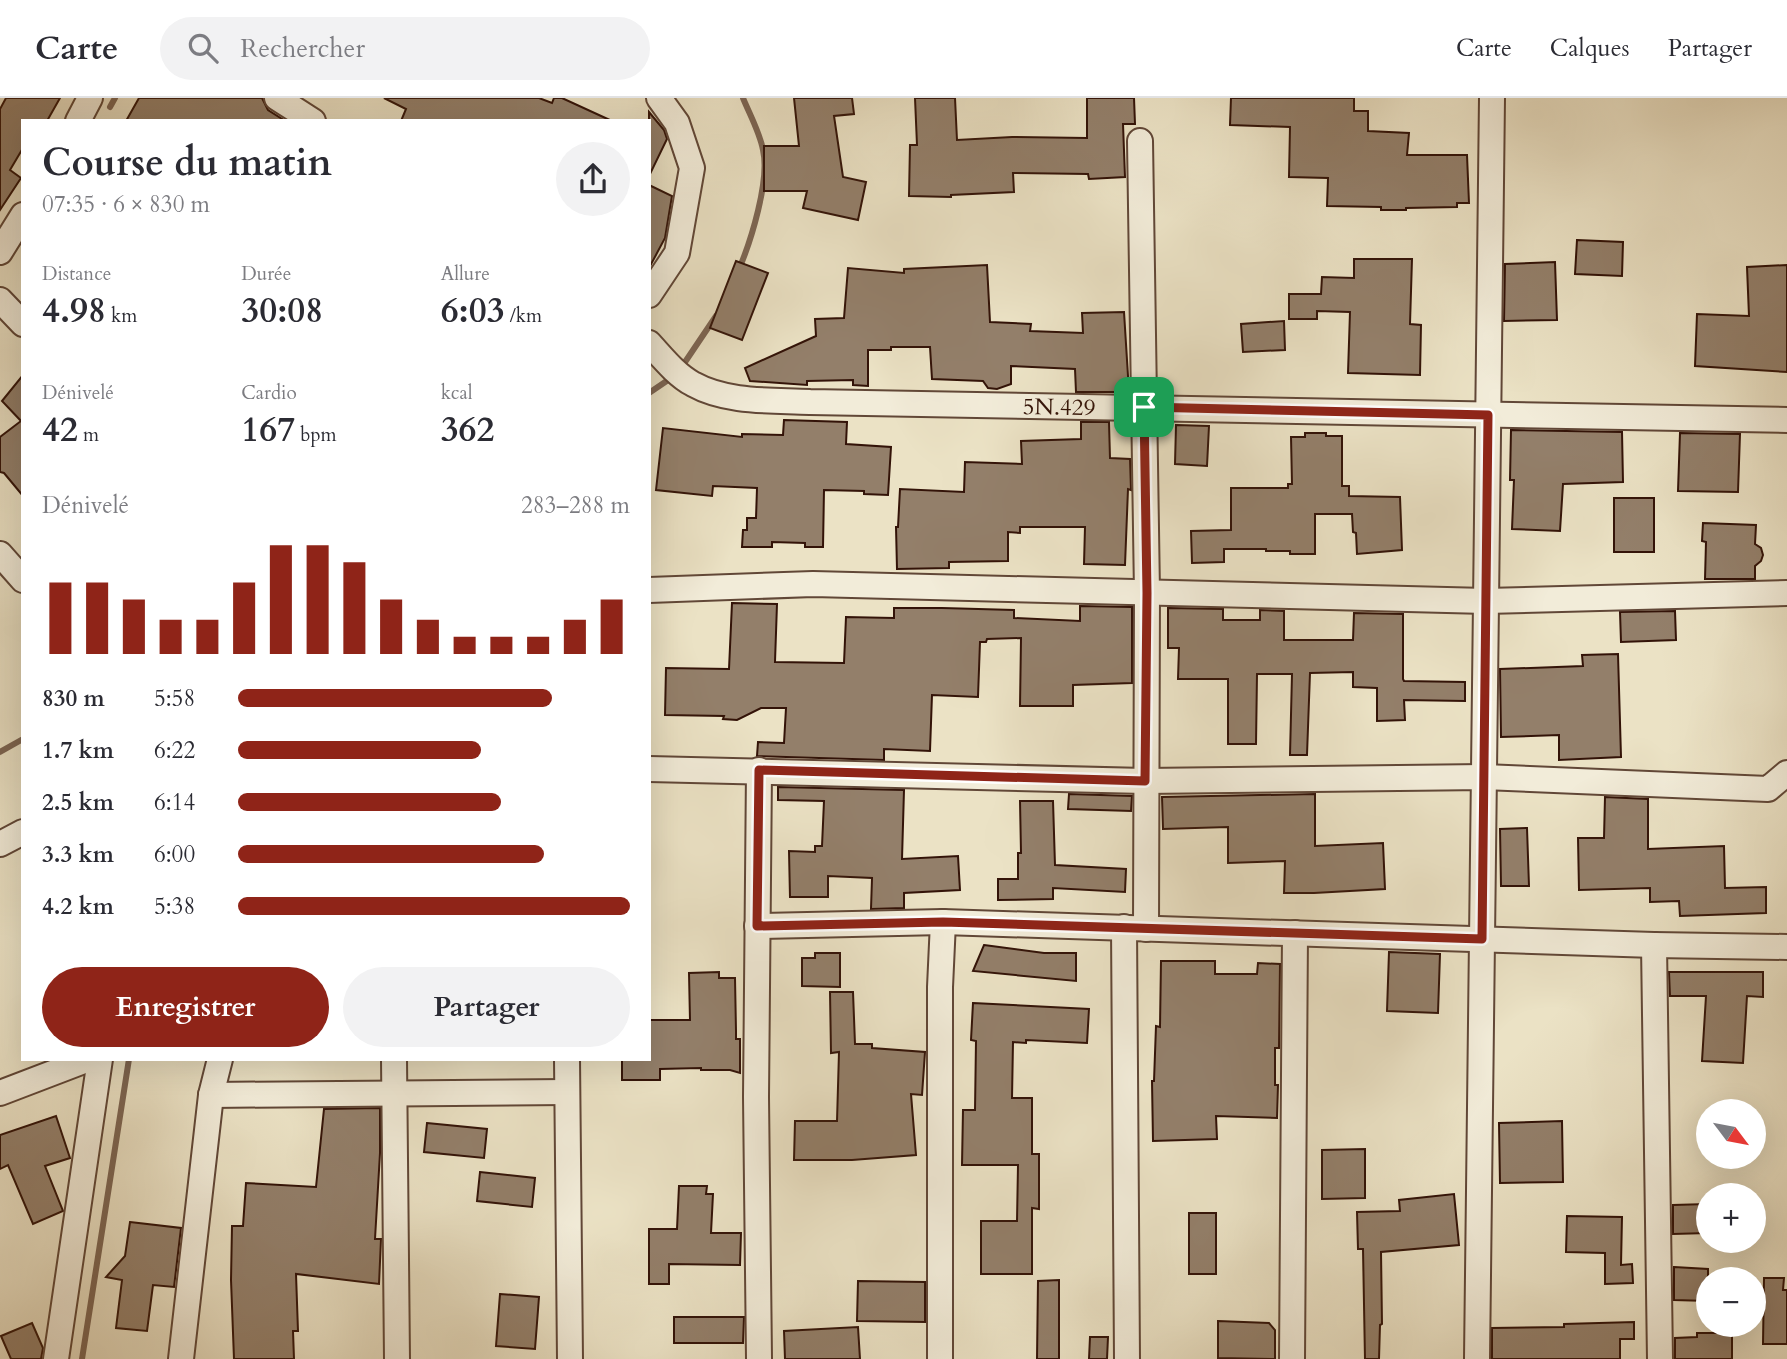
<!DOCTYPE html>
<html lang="fr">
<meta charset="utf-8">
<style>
body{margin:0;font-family:Cardo,serif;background:#f2f2f3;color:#2b2b33;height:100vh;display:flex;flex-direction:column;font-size:26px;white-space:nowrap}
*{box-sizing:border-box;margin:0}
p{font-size:23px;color:#7c7c81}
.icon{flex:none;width:38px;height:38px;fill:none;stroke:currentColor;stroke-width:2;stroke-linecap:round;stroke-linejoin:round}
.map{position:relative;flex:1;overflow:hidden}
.drawer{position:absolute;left:21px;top:21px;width:630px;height:942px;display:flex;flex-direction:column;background:#fff;border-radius:0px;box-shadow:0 7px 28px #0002}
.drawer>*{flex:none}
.needle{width:46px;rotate:122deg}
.buttons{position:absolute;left:1696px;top:1001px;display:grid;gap:14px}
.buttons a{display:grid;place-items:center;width:70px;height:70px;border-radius:50%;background:#fff;box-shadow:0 7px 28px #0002;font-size:35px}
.pin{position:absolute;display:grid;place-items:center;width:60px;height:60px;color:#fff;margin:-30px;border-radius:14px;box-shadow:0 4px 10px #0006}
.round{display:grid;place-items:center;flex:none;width:74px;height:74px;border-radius:37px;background:#f2f2f3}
.headline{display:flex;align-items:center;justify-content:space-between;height:119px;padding:0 21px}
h1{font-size:38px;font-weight:800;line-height:52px}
.stats{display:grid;grid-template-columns:repeat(3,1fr);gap:10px;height:119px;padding:7px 21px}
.stats div{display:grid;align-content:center}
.stats b{font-size:35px;font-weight:800}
.stats small{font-size:19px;font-weight:400}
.stats p{font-size:19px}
.chart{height:196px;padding:14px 21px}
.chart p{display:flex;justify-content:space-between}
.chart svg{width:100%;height:126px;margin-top:7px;stroke:#8f2418;stroke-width:6}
.action{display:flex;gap:14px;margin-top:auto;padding:14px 21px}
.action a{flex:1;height:80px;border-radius:42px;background:#8f2418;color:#fff;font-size:28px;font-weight:800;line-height:80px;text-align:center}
.action a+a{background:#f2f2f3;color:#2b2b33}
ul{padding:0 21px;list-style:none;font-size:23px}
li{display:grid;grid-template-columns:112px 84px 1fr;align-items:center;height:52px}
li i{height:18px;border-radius:9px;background:#8f2418}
header{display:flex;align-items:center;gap:42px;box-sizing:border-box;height:98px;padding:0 35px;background:#fff;border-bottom:2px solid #e1e1e2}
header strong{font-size:33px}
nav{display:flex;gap:38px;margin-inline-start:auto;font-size:24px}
.search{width:490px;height:63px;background:#f2f2f3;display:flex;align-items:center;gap:18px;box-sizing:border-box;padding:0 24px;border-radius:38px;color:#7c7c81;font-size:26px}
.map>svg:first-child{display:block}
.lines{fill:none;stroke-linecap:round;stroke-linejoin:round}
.stream{stroke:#7c6553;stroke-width:6}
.building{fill:#937f6a;stroke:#331308;stroke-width:2}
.street-casing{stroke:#614737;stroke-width:28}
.street{stroke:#f2ecd9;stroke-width:24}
.route-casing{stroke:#fff;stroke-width:14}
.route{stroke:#8f2418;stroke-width:9}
.labels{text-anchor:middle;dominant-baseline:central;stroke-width:6;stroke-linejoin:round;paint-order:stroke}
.street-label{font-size:23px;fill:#331308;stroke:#f2ecd9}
</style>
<header>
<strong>Carte</strong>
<div class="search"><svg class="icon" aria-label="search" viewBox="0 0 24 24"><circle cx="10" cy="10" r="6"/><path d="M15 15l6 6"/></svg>Rechercher</div>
<nav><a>Carte</a><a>Calques</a><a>Partager</a></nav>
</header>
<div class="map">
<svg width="1787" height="1261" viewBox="0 0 1787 1261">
<rect width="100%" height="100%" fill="#ebe2c5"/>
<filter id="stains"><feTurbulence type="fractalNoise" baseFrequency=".00286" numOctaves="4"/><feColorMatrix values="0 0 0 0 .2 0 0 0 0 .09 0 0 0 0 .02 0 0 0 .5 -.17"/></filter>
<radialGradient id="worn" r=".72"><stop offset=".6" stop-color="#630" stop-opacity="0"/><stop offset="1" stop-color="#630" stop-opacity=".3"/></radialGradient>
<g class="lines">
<g class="stream">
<polyline points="110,9 115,0"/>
<path d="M 739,171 C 751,143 770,82 763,52 C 760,35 750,17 743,0"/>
<polyline points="681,270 716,218"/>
<polyline points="649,295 674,278"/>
<polyline points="0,654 23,641"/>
<polyline points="82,1261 129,961"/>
</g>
</g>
<g class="building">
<polygon points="6,0 60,0 47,23 23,23 23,50 10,72 21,80 0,112 0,11"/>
<polygon points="139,0 262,0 268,12 282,21 280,23 126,23"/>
<polygon points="384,0 539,0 552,5 554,0 562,0 612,23 401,23 406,11"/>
<polygon points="794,0 852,0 854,16 834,18 843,79 866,84 858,122 803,110 807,93 764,93 764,48 799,48"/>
<polygon points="915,0 955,0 957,42 1012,39 1087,40 1087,0 1134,0 1135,26 1123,26 1125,79 1089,81 1088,76 1013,75 1014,94 951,97 951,99 909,98 910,47 917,47"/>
<polygon points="1231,0 1354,0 1354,13 1368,13 1368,33 1409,35 1407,57 1467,57 1469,105 1457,105 1457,109 1406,110 1406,112 1381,112 1381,109 1327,108 1328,80 1289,79 1290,29 1230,27"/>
<polygon points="649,14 664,32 667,41 649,78"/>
<polygon points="649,87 672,98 665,140 649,170"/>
<polygon points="1577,142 1623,144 1622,178 1575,176"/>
<polygon points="1354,161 1412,161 1410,226 1421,227 1420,277 1348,275 1350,214 1317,213 1317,221 1289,221 1289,196 1321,196 1322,179 1354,180"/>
<polygon points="736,163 768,175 742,242 710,230"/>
<polygon points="1555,164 1557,222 1504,223 1505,166"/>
<polygon points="987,167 990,224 1031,226 1030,233 1083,235 1082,215 1124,214 1129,294 1076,294 1075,271 1011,268 1011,286 997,291 988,290 983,283 932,281 930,249 891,249 891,252 868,252 868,288 853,287 853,282 807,283 807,287 750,283 745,270 816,238 815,221 844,220 848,170 904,175 904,171"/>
<polygon points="1787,167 1787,274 1695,268 1697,216 1749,218 1747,169"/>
<polygon points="1284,223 1285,252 1243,254 1241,226"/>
<polygon points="23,277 23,398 4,375 0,374 0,339 21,323 2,303"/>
<polygon points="784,322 847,324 846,346 891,349 888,397 864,396 864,393 824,392 823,449 805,449 805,445 772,444 772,449 742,449 743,432 747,432 747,420 756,420 757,390 713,388 712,398 656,392 663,330 742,339 742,336 783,337"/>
<polygon points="1081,324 1109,324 1110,360 1130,361 1131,392 1128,391 1125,467 1084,466 1085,429 1020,429 1020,435 1008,434 1008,463 949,464 949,470 897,471 896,429 898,429 900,391 964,394 965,364 1022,366 1021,343 1081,341"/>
<polygon points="1176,327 1209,328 1207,368 1175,366"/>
<polygon points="1511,332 1622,334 1623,384 1563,386 1560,433 1512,431 1514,382 1510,382"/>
<polygon points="1305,335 1326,335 1326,338 1342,338 1342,388 1349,388 1349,398 1400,399 1402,452 1357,456 1356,435 1353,434 1352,416 1315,416 1315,456 1290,456 1290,453 1266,453 1266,451 1224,451 1224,464 1192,465 1191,433 1231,432 1231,390 1288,390 1288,386 1292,386 1291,339 1305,339"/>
<polygon points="1680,335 1740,336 1738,394 1678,393"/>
<rect x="1614" y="400" width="40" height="54"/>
<polygon points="1703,425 1756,427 1755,446 1761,450 1763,457 1761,463 1755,468 1755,481 1705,481 1706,444 1702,443"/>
<polygon points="732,505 777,506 775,564 844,565 846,519 894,520 894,510 942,510 1014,512 1014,520 1080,523 1080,508 1132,509 1132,585 1073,587 1073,608 1020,608 1021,540 987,541 986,544 980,544 978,599 932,597 930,653 884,651 884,662 757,658 758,644 784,645 786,610 761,610 737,622 723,621 724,618 665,617 666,570 729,571"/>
<polygon points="1168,510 1223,511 1223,522 1260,522 1260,512 1284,513 1284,542 1353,542 1354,515 1403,516 1403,581 1404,583 1465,584 1465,603 1404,602 1405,622 1377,623 1377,590 1353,589 1353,574 1310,575 1307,657 1290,657 1292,576 1257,576 1256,646 1228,646 1228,581 1178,581 1179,550 1168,550"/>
<polygon points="1675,513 1676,542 1621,544 1620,514"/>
<polygon points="1618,556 1621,659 1559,662 1559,637 1501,639 1500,571 1583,568 1582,557"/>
<polygon points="778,689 904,692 902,761 958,758 960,792 904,795 904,810 871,811 872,780 828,778 828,799 790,799 789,753 815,754 815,748 822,748 824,703 778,702"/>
<polygon points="1069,696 1132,698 1131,713 1068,711"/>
<polygon points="1315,696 1315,748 1383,745 1385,791 1314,795 1284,795 1285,763 1228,765 1228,729 1163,731 1162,699"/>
<polygon points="1605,699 1648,701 1648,751 1724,748 1725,790 1766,789 1766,815 1680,818 1679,803 1650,804 1650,790 1579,792 1578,740 1604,740"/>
<polygon points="1020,703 1053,703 1055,767 1126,771 1125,794 1053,790 1053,801 998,802 998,781 1018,781 1018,755 1021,755"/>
<polygon points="1527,730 1529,788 1501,788 1500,731"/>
<polygon points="984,847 1044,855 1076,855 1076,883 973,873"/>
<polygon points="1389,854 1440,856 1438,915 1387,913"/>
<polygon points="815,855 840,855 840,889 802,888 802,860 815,860"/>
<polygon points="1161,863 1215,863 1215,876 1257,876 1258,865 1280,866 1279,950 1275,950 1275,987 1278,987 1277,1020 1216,1018 1217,1041 1153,1043 1152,983 1154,983 1156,928 1160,929"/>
<polygon points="719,874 719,880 735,880 736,933 736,941 740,941 740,975 730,972 701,972 701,970 660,971 660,982 622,982 622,961 649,961 649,922 690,922 689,875"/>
<polygon points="1669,874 1763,874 1763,899 1747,898 1743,965 1702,963 1706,898 1670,898"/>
<polygon points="830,894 853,894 855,946 872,946 872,950 925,954 922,997 911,996 916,1057 852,1062 794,1062 795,1023 837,1023 839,954 831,955"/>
<polygon points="973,905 1089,911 1087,945 1026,942 1026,945 1013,944 1012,1000 1032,1000 1032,1056 1039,1056 1039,1111 1032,1110 1032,1176 981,1176 981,1123 1017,1123 1018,1067 962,1067 963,1012 975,1012 976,943 971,942"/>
<polygon points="380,1010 380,1055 375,1141 381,1141 379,1186 296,1176 298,1233 293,1233 294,1261 234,1261 231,1182 232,1128 243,1128 246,1085 316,1089 324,1011"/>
<polygon points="56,1018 70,1060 45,1068 63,1113 33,1126 8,1067 0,1071 0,1037"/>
<polygon points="1562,1023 1563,1084 1500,1085 1499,1025"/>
<polygon points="427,1025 487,1031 484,1060 424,1054"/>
<polygon points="1365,1051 1365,1100 1322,1101 1322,1052"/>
<polygon points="480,1074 535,1080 532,1109 477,1103"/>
<polygon points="679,1088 707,1088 706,1096 713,1096 711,1135 741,1135 740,1167 669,1166 669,1186 649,1186 649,1131 677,1131"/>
<polygon points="1454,1096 1459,1147 1381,1154 1382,1226 1380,1227 1379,1261 1365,1261 1363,1151 1358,1151 1357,1114 1400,1113 1399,1102"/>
<polygon points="1708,1106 1708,1135 1673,1136 1673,1107"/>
<rect x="1189" y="1115" width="27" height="61"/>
<polygon points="1567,1118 1622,1119 1621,1167 1632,1166 1633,1185 1605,1186 1605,1155 1566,1154"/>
<polygon points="130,1124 181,1130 174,1189 153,1187 147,1233 116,1230 122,1182 106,1179 125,1158"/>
<polygon points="1674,1169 1708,1171 1708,1203 1674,1202"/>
<polygon points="1764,1180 1784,1180 1783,1192 1787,1192 1787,1246 1763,1246"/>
<polygon points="1059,1182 1059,1261 1037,1261 1038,1183"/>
<polygon points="858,1183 925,1184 925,1224 857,1223"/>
<polygon points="500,1196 539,1199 535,1251 496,1248"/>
<polygon points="674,1219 744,1219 743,1245 674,1245"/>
<polygon points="1218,1223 1269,1225 1275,1232 1275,1261 1218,1260"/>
<polygon points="1634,1224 1634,1241 1620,1241 1620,1261 1492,1261 1492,1230 1564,1229 1564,1226"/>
<polygon points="32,1225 43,1250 41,1261 11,1261 1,1238"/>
<polygon points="858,1229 860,1261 785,1261 784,1233"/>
<polygon points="1697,1235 1732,1235 1732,1261 1675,1261 1675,1240 1697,1239"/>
<polygon points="1090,1239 1108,1239 1107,1261 1089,1261"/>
</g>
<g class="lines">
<defs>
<g id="street">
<polyline points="277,0 313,23"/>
<polyline points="78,23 90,0"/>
<polyline points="1140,43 1147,495 1146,831"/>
<polyline points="0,154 23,117"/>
<polyline points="649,197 677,155 692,70 677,25 659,0"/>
<polyline points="0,202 23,226"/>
<path id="s1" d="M 649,245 C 662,259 676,277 693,286 C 727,305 771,302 810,304 L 1787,322"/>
<polyline points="0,456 23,482"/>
<polyline points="649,492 813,486 1486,503 1787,495"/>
<polyline points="649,671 1145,683 1484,679 1768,691 1787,675"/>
<polyline points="759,672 756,999 759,1261"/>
<polyline points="0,746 23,734"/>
<polyline points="757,828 943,824 1654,847 1787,849"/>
<polyline points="1124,829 1127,1261"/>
<polyline points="1654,847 1660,1261"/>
<polyline points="394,961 397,1261"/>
<polyline points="567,961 570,1261"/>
<polyline points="0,995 89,961"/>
<polyline points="211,997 567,994"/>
<polyline points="56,1261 100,961"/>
<polyline points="181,1261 211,997 220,961"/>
<polyline points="940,1261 940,889 943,824"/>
<polyline points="1292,1261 1295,835"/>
<polyline points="1477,1261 1492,0"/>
</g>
</defs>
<use href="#street" class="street-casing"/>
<use href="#street" class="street"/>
</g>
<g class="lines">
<defs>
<polygon id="route" points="1144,309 1488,317 1482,841 943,824 757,828 759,672 1145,683 1147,495"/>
</defs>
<use href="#route" class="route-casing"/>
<use href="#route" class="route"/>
</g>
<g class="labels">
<g class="street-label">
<text stroke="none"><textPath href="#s1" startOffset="429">5N.429</textPath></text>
</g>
</g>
<rect width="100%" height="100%" filter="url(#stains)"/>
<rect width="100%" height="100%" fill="url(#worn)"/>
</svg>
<div class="buttons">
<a><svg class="needle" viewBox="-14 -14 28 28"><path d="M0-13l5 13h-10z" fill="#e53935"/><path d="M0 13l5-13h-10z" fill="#7c7c81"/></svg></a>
<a>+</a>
<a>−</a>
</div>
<div class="pin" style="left:1144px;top:309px;background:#1e9e55"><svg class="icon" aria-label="arrive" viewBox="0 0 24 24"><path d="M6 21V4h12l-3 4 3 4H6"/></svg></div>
<section class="drawer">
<div class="headline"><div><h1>Course du matin</h1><p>07:35 · 6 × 830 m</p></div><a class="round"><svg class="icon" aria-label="share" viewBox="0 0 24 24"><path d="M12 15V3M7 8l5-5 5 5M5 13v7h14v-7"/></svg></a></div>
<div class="stats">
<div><p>Distance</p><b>4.98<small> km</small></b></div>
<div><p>Durée</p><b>30:08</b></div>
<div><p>Allure</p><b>6:03<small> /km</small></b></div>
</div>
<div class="stats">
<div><p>Dénivelé</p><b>42<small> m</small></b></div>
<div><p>Cardio</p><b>167<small> bpm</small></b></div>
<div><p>kcal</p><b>362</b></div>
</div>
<div class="chart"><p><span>Dénivelé</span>283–288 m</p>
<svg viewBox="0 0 160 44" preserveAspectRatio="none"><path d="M5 44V19M15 44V19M25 44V25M35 44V32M45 44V32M55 44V19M65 44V6M75 44V6M85 44V12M95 44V25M105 44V32M115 44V38M125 44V38M135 44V38M145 44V32M155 44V25"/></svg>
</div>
<ul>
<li><b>830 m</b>5:58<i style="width:80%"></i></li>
<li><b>1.7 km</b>6:22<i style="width:62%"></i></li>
<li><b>2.5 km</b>6:14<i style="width:67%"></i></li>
<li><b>3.3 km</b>6:00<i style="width:78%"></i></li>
<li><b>4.2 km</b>5:38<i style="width:100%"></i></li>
</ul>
<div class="action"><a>Enregistrer</a><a>Partager</a></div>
</section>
</div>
